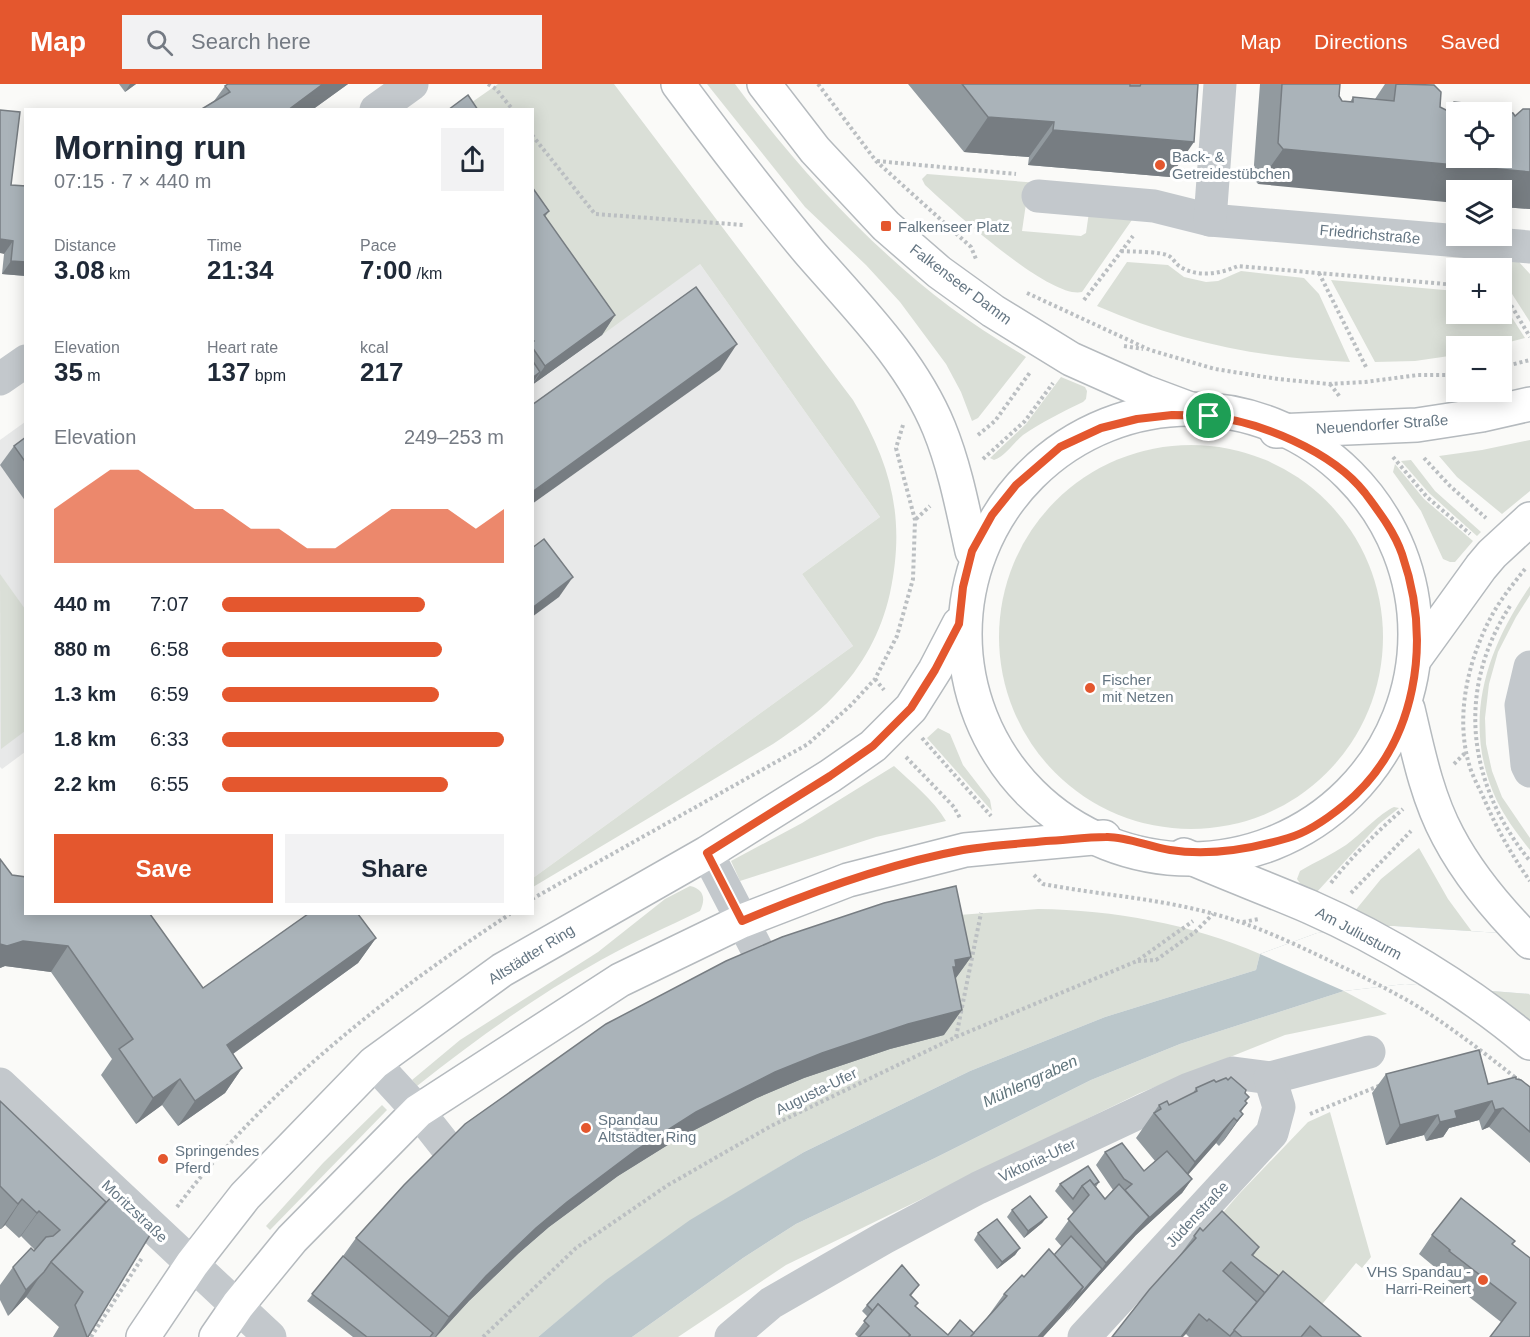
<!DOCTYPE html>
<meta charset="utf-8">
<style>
body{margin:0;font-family:Arial,sans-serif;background:#f2f2f3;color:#1f2937;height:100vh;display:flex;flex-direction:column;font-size:22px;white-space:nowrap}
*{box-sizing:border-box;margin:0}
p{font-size:20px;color:#747a83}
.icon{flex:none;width:33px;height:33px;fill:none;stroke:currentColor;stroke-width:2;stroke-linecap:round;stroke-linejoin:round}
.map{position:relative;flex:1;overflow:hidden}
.side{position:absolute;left:24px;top:24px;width:510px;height:807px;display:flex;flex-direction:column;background:#fff;border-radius:0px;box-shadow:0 3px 15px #0003}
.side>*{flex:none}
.controls{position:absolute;left:1446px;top:18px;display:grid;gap:12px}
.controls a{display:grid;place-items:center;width:66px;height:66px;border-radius:0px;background:#fff;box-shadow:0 3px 15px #0003;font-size:30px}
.pin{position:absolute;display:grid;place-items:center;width:51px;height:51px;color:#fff;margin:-26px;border:3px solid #fff;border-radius:50%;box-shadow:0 2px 6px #0007}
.round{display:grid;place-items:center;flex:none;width:63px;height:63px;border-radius:0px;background:#f2f2f3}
.headline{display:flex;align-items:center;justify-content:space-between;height:102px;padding:0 30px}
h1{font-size:33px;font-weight:800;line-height:45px}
.metrics{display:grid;grid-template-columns:repeat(3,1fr);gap:9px;height:102px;padding:6px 30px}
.metrics div{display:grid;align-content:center}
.metrics b{font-size:26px;font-weight:800}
.metrics small{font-size:16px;font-weight:400}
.metrics p{font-size:16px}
.chart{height:168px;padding:12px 30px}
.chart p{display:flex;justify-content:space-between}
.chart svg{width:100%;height:108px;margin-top:6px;fill:#e4572e;opacity:.7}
.primary-button{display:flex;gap:12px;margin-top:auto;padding:12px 30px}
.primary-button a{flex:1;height:69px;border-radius:0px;background:#e4572e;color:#fff;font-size:24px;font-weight:800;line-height:69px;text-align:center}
.primary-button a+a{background:#f2f2f3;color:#1f2937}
ul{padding:0 30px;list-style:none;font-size:20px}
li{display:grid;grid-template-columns:96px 72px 1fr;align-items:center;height:45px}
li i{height:15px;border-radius:8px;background:#e4572e}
header{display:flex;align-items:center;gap:36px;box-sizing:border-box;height:84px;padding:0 30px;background:#e4572e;color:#fff}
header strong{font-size:28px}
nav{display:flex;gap:33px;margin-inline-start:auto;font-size:21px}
.search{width:420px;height:54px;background:#f2f2f3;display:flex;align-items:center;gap:15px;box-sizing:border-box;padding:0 21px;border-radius:0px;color:#747a83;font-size:22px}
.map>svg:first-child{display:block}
.built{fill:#e8e9e9}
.green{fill:#dadfd7}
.water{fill:#bbc7cb}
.pier{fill:#fafaf8}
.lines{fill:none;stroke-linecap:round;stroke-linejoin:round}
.major-casing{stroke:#b5babe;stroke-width:36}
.path{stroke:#bbbfc2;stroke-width:4;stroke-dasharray:3 3;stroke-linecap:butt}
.minor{stroke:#c3c8cc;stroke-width:33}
.major{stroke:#fff;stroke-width:33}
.wall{fill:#929a9f}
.shaded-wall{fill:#777d82}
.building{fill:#aab3b9;stroke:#777d82;stroke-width:1.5}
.route-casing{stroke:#fff;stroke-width:12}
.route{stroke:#e4572e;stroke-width:8}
.poi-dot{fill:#e4572e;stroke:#fff;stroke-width:2}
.labels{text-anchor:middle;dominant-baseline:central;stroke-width:6;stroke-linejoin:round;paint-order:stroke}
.poi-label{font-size:15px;fill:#657683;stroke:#fff;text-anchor:start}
.street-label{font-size:15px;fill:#657683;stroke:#fff}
.water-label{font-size:16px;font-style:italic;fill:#60757c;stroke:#fff}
</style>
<header>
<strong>Map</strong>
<div class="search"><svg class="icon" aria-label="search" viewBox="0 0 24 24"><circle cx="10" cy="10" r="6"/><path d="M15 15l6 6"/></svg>Search here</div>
<nav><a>Map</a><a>Directions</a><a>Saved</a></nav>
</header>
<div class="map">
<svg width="1530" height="1253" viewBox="0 0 1530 1253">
<rect width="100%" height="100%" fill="#fafaf8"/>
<g class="built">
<polygon points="532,135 700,180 880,433 802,490 853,562 533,794"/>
<polygon points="25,338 25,668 2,685 0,683 0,356"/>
</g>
<g class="green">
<path d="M 498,0 L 614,0 L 853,316 C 891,380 906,434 890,509 C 881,549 863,582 834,612 C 816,631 795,645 773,660 L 533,803 L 533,794 L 853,562 L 802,490 L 880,433 L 700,180 L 602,251 L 533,135 L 532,26 L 467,26 L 465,23 Z"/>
<path d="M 707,0 L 735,0 C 795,81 869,162 950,223 C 974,241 1000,257 1026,273 L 978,334 L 972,337 L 961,308 L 946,280 L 900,218 L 866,181 L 805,123 Z"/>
<path d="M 927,90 L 1039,99 L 1028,106 L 1022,147 L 1081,152 L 1086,149 L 1089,128 L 1134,133 L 1082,208 C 1050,216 950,124 925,101 L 922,95 Z"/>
<polygon points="1494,172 1519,178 1530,190 1530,238 1505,199 1502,199 1502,184 1480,184"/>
<path d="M 1127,178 L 1168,181 L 1184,193 L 1206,198 L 1218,197 L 1241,187 L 1304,194 L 1319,210 L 1350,278 C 1259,274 1180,258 1097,222 Z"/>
<polygon points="1331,196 1456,207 1456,230 1502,230 1502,218 1525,254 1494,262 1456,262 1456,271 1415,277 1375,278"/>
<path d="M 1061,293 L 1085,303 L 1087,307 L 1086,315 L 1083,318 C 1062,328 1042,338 1023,351 C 1013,359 1006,372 994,376 L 990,374 L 1026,340 Z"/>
<polygon points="1530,356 1530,407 1502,430 1457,393 1439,372 1482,366"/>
<circle cx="1191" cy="553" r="192"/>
<polygon points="1411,376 1435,407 1481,448 1477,452 1429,409 1401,377"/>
<polygon points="1395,380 1424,415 1473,457 1455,478 1450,478 1443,475 1421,427 1393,388"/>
<polygon points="0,490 25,525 25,647 1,665"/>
<path d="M 1530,502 L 1530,511 L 1516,533 L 1498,568 L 1489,600 L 1485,634 L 1486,660 L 1492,687 L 1502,713 L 1530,754 L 1530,766 C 1518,751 1506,735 1497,717 C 1461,640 1485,567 1530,502 Z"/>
<polygon points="938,644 950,650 963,681 990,716 992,727 927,654"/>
<path d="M 894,682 C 912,699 933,715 946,737 L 876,753 L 740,797 L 731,777 L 802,739 Z"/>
<path d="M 1394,723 L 1399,724 L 1379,740 L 1316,809 L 1302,802 L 1297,795 L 1300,787 C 1315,778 1331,771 1346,761 C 1360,751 1380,729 1394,723 Z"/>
<polygon points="1419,764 1448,815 1484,864 1530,911 1530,943 1354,828 1381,795"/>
<path d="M 690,802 C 704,805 706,815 700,827 C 667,843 633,858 601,876 C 536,912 476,955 417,1002 L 412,996 L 460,956 L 598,868 L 665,815 Z"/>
<path d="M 1038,825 C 1114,826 1191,840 1260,870 L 1256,886 L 1105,933 L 970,987 L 804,1068 L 690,1137 L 607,1196 L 538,1253 L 436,1253 L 469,1217 L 519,1169 L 549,1143 L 618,1092 L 679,1054 L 757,1014 L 959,831 Z"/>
<polygon points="1344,907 1387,930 1285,951 1140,1009 786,1181 678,1253 632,1253 743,1174 796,1140 935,1074 1091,996 1180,960"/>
<polygon points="382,1021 387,1026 270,1146 266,1142 323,1079"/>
<polygon points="1330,1028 1371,1173 1362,1184 1356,1179 1310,1235 1208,1146 1239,1110 1308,1038"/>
</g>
<polygon class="water" points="1394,842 1530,851 1530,910 1405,900 1344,907 1180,960 1091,996 935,1074 796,1140 743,1174 632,1253 538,1253 606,1196 690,1136 804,1068 970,987 1105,933 1256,886 1260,870 1317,849"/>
<polygon class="pier" points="1381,842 1394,842 1530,851 1530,910 1405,900 1344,907 1260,870 1317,849"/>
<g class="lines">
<defs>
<g id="major">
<path d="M 678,0 C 720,57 764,114 810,169 C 857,223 911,276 939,344 C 955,383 963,426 972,467"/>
<polyline points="764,0 815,66 886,142 939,188 993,227 1071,275 1145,308 1193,326"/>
<circle cx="1190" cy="550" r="225"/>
<polyline points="1276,347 1417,341 1482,331 1530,320"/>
<polyline points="1416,573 1481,483 1492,470 1530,435"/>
<path d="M 1408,625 C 1418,668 1427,713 1448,752 C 1469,792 1499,827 1530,858"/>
<path d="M 1184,771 C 1225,789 1268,805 1310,823 C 1383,855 1469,907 1530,959"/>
<polyline points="143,1253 192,1180 245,1112 374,979 502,886 707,769 830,692 873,662 911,624 935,586 959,540"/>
<polyline points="216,1253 238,1221 292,1155 418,1027 620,896 742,837 848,796 965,766 1104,753"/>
</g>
</defs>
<use href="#major" class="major-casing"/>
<g class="path">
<polyline points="488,0 496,5 513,26"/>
<polyline points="818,0 876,77 971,163 976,175"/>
<polyline points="532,51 595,130 744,141"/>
<polyline points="877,77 1016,90"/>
<path d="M 1121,167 C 1132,168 1160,167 1169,172 C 1173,174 1175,179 1179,182 C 1197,194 1220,190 1238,182 L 1456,201"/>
<polyline points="1319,189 1367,285"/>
<polyline points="1502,206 1530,253"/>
<polyline points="1027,209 1150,266 1215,285 1278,295 1329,300 1365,298 1418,291 1456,291"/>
<polyline points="1084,216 1133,152"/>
<polyline points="1124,262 1143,265"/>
<polyline points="1502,283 1530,276"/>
<polyline points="1330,300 1340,313"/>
<polyline points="978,351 995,337 1031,287"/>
<polyline points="1393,373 1427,413 1470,450"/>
<polyline points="1424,374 1450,402 1486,434"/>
<polyline points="983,375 1025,337 1053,299"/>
<polyline points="916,435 930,422"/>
<path d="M 1525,485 C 1513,500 1500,516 1491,533 C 1468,576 1455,632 1469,680 C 1472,692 1480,705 1485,717 C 1498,747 1511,770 1530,797"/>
<path d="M 1510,522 C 1455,607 1468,701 1530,777"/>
<polyline points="875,595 884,606"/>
<polyline points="922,654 991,732"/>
<polyline points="906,673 954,723 960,734"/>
<polyline points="1454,680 1466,668"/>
<path d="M 1034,791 L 1043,800 C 1100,811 1157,814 1214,830 C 1252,840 1288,857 1324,874 C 1355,889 1387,904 1417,922 C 1454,945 1487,971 1521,998"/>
<path d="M 1331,799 C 1353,771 1377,748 1403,725"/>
<polyline points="1351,809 1411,747"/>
<polyline points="532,815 808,660 851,621 875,595 897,552 913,495 915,436 896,364 903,341"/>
<polyline points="1243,838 1259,835"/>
<polyline points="1138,877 1156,876 1195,848 1213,830"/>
<polyline points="956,953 981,829"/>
<polyline points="1310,1030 1381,1001"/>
<path d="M 177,1123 C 265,1006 388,910 510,830"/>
<polyline points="91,1253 142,1174"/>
<polyline points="483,1253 576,1164 668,1101 771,1042 956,953 1137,877 1193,837"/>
</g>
<g class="minor">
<polyline points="376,26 412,0"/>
<polyline points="1038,112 1154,122 1210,136 1530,163"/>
<polyline points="1210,136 1220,0"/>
<polyline points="0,295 26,277"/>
<polyline points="1530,583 1521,621 1527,681 1530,687"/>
<polyline points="707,769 764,879"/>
<polyline points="374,979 418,1027 448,1065"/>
<polyline points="0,1000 270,1253"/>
<polyline points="731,1253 771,1219 884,1154 978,1104 1189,1005 1233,989 1270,994 1369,968"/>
<polyline points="1084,1253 1272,1049 1279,1023 1270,994"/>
</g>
<use href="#major" class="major"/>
</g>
<g class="wall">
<polygon points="119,0 136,0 125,8"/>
<polygon points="228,0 348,0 312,26 200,26 214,17 225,2"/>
<polygon points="908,0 1198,0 1170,93 1028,81 1029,73 964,68"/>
<polygon points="1260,0 1340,0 1339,12 1342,17 1350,18 1353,13 1375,15 1385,0 1423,0 1440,23 1446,26 1456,28 1515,32 1530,25 1530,125 1502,123 1502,106 1258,100 1253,94"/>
<polygon points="11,101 26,102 26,192 2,190"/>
<polygon points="532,103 549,127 545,133 615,231 602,251 532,301"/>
<polygon points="26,353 26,418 0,381 14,362"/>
<polygon points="0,775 12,791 203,904 376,854 358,879 233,970 242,984 225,1009 178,1042 162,1021 136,1040 101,991 112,975 51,888 5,882 0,884"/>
<polygon points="971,873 955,895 944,951 890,965 804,994 757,1014 679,1054 618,1092 549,1143 519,1169 469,1217 436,1253 353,1253 307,1217 343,1172 356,1154"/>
<polygon points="1386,990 1488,1000 1516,995 1530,1003 1530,1079 1489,1043 1482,1046 1479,1036 1449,1044 1443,1053 1426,1057 1424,1051 1386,1061 1372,1009"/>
<polygon points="1216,998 1247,1019 1241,1028 1243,1030 1219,1062 1216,1059 1188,1091 1192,1095 1182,1109 1136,1151 1043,1253 858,1253 855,1250 868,1233 862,1227 867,1221 919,1201 911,1212 915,1223 948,1251 974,1249 986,1235 1004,1210 1024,1193 1054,1171 1062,1163 1055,1155 1074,1129 1055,1107 1060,1100 1099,1098 1096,1103 1105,1115 1113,1106 1096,1081 1105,1068 1144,1087 1155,1077 1136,1054 1159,1021 1169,1021 1193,1009 1196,1004"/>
<polygon points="0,1017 106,1118 88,1253 53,1253 59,1243 26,1213 8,1232 0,1216 0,1201 13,1183 35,1166 21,1152 19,1154 5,1141 1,1145 0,1145"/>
<polygon points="1012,1126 1047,1133 1042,1139 1024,1154 1007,1133"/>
<polygon points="1203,1147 1259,1163 1253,1172 1361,1253 1189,1253 1186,1250 1180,1171 1194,1152"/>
<polygon points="978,1149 1020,1164 1015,1171 997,1185 974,1156"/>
<polygon points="1432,1151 1512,1160 1530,1253 1501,1238 1436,1187 1437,1185 1419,1170"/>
</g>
<g class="shaded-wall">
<polygon points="130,0 136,0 125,8"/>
<polygon points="323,0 348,0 312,26 288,26"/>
<polygon points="988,33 1054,38 1029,73 964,68"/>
<polygon points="1053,46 1194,58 1170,93 1028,81"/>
<polygon points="1283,65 1530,88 1530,125 1502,123 1502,106 1456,106 1456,119 1258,100"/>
<polygon points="0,155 13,157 4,170 0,169"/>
<polygon points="11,177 26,178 26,192 2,190"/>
<polygon points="615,231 602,251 532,301 545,282"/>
<polygon points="737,260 720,286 532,420 532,408"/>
<polygon points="540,288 532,300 532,294"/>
<polygon points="573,493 559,513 532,533 532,524"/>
<polygon points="376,854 358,879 209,987 227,961"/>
<polygon points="23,857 68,862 51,888 5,882 0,884 0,860"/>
<polygon points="971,873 953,898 944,900 955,876"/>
<polygon points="962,926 944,951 890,965 804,994 757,1014 679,1054 618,1092 549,1143 519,1169 469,1217 436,1253 435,1253 449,1233 486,1192 536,1144 567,1118 636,1066 696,1028 775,988 822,969 908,940"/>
<polygon points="242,984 225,1009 178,1042 195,1017"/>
<polygon points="180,995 162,1021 136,1040 153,1014"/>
<polygon points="1249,1013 1216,1059 1177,1103 1195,1078"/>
<polygon points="1492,1017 1479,1036 1449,1044 1443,1053 1426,1057 1440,1038 1455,1027"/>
<polygon points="1503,1024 1489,1043 1482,1046 1495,1026"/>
<polygon points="1243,1030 1225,1055 1219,1062 1237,1037"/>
<polygon points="1438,1031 1424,1051 1386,1061 1400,1041"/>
<polygon points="1192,1095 1182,1109 1136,1151 1095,1196 1066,1229 1075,1216 1099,1189 1106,1179 1149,1133"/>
<polygon points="22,1115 5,1141 1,1145 18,1120"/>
<polygon points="39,1127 21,1152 19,1154 37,1129"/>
<polygon points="1047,1133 1042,1139 1024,1154 1028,1147"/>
<polygon points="1020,1164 1015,1171 997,1185 1002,1178"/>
<polygon points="43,1188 26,1213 8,1232 26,1206"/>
<polygon points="1083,1203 1065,1229 1043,1253 1038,1253"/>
<polygon points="1199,1230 1186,1250 1183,1253 1181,1253"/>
</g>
<g class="building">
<polygon points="228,0 323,0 288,26 200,26 230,8 225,2"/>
<polygon points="962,0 1130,0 1130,2 1140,2 1141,0 1198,0 1194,58 1053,46 1054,38 988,33"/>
<polygon points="1282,0 1340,0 1339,12 1342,17 1353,18 1353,13 1394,17 1396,0 1434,1 1441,8 1440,23 1446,26 1454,18 1493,22 1498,28 1456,28 1456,74 1502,74 1502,29 1503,28 1513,29 1515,32 1523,25 1530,25 1530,88 1283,65 1278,59"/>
<polygon points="468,11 478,26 448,26"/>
<polygon points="0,26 20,28 11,101 26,102 26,178 11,177 13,157 0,155"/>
<polygon points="532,103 549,127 544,131 615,231 545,282 532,263 532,259 534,257 532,255"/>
<polygon points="696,203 737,260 532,408 532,321"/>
<polygon points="532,276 540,288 532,294"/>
<polygon points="26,353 26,379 14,362"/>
<polygon points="544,455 573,493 532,524 532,464"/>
<polygon points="0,775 12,791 26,793 26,830 150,830 203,904 308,830 358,830 376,854 227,961 242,984 195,1017 180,995 153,1014 119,965 133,955 68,862 23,857 7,862 0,860"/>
<polygon points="956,802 971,873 955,876 956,883 953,883 962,926 908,940 822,969 775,988 696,1028 636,1066 567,1118 536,1144 486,1192 449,1233 356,1154 404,1101 465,1040 606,940 726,877 782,853 884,819"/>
<polygon points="1479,966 1488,1000 1516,993 1516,995 1521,996 1530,1003 1530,1048 1503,1024 1495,1026 1492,1017 1455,1027 1457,1034 1440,1038 1438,1031 1400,1041 1386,990"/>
<polygon points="1231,993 1246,1006 1245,1009 1249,1013 1245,1017 1247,1019 1240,1027 1243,1030 1237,1037 1234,1034 1195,1078 1154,1029 1161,1025 1159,1021 1167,1017 1169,1021 1197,1007 1196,1004 1214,996 1216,998 1226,994 1228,996"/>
<polygon points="0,1017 106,1118 51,1178 44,1188 26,1206 13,1183 31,1164 34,1167 46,1153 53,1152 60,1146 39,1127 37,1129 22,1115 18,1120 0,1102"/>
<polygon points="1122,1059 1144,1087 1167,1067 1192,1095 1146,1137 1149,1133 1125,1106 1132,1100 1124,1095 1105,1068"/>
<polygon points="1088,1082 1099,1098 1094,1101 1090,1096 1082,1102 1073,1115 1060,1100"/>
<polygon points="1090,1096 1105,1115 1119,1100 1149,1133 1106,1179 1068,1135 1089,1111 1082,1102"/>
<polygon points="115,1109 153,1146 88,1253 87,1253 75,1221 83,1208 51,1178"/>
<polygon points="1030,1112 1047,1133 1028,1147 1012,1126"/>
<polygon points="1461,1114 1515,1157 1512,1160 1530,1174 1530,1253 1490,1253 1516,1219 1449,1167 1450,1166 1432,1151"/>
<polygon points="1222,1127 1259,1163 1252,1171 1279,1192 1265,1209 1231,1178 1223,1187 1257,1218 1230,1252 1209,1235 1207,1237 1199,1230 1181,1253 1112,1253 1149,1206 1196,1154 1194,1152 1200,1144 1203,1147"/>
<polygon points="997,1135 1020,1164 1002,1178 978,1149"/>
<polygon points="1071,1152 1102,1185 1075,1216 1075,1215 1083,1203 1054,1171"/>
<polygon points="1049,1165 1083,1203 1038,1253 970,1253 1007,1212 1004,1210 1022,1191 1024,1193"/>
<polygon points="343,1172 433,1249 430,1253 367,1253 312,1210"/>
<polygon points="902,1181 919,1201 910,1211 918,1219 915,1222 948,1251 960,1236 974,1249 970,1253 908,1253 910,1251 878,1220 873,1227 867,1221"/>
<polygon points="1283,1187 1361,1253 1322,1253 1310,1242 1301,1253 1242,1253 1234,1246"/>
<polygon points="878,1220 910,1251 908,1253 859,1253 869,1242 864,1237"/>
</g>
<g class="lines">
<defs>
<path id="route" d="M 1172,331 C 1183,331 1195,331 1207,332 C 1259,337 1332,367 1365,409 C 1379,428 1394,447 1402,470 C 1432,557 1418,660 1344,721 C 1327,735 1309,748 1288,754 C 1251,765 1208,772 1170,766 C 1150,763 1124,752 1106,753 C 1086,753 1066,756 1046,757 C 1019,760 991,761 963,766 C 887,780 813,807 742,837 L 707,769 L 830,692 L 873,662 L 911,624 L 935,586 L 959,540 L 963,503 L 972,467 L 992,431 L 1016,401 L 1060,363 L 1101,344 L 1137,335 Z"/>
</defs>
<use href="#route" class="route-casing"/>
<use href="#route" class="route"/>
</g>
<g class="poi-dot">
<circle cx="1160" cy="81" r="6"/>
<rect x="880" y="136" width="12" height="12" rx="3"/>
<circle cx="1090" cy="604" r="6"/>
<circle cx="586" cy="1044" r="6"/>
<circle cx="163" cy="1075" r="6"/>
<circle cx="1483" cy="1196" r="6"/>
</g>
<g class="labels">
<g class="poi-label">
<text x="1172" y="72">Back- &amp;<tspan x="1172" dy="17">Getreidestübchen</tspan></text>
<text x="898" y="142">Falkenseer Platz</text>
<text x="1102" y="595">Fischer<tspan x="1102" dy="17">mit Netzen</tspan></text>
<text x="598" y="1035">Spandau<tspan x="598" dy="17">Altstädter Ring</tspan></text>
<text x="175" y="1066">Springendes<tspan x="175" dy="17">Pferd</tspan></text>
<text x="1471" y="1187" text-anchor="end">VHS Spandau -<tspan x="1471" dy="17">Harri-Reinert</tspan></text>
</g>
<g class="street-label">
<text transform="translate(1370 150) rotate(5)">Friedrichstraße</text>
<text transform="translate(961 200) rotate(37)">Falkenseer Damm</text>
<text transform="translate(1382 340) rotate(-4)">Neuendorfer Straße</text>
<text transform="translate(1359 849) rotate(28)">Am Juliusturm</text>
<text transform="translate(531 870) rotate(-32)">Altstädter Ring</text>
<text transform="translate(816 1007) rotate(-26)">Augusta-Ufer</text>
<text transform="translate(1037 1076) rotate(-25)">Viktoria-Ufer</text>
<text transform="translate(135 1127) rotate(43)">Moritzstraße</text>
<text transform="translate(1197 1130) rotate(-47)">Jüdenstraße</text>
</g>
<g class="water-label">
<text transform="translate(1030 997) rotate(-25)">Mühlengraben</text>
</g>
</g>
</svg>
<div class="controls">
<a><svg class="icon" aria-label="locate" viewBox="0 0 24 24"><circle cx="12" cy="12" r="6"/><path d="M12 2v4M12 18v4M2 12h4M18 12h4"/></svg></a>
<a><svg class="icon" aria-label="layers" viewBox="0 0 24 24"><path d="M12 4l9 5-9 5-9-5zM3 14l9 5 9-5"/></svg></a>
<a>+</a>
<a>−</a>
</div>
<div class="pin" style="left:1209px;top:332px;background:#1e9e55"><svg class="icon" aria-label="arrive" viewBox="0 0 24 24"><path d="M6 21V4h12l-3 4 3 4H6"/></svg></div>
<section class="side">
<div class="headline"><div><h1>Morning run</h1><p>07:15 · 7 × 440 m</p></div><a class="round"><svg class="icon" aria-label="share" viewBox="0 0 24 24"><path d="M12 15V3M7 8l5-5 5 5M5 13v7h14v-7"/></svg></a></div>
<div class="metrics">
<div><p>Distance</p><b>3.08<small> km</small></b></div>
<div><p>Time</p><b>21:34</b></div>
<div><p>Pace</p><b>7:00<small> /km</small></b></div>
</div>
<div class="metrics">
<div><p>Elevation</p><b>35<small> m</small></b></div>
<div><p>Heart rate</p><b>137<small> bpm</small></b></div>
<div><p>kcal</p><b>217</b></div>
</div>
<div class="chart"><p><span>Elevation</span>249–253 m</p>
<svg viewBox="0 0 160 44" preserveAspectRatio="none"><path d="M0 44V22L10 14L20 6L30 6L40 14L50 22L60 22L70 30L80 30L90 38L100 38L110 30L120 22L130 22L140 22L150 30L160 22V44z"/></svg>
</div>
<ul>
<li><b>440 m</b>7:07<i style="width:72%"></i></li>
<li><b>880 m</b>6:58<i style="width:78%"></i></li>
<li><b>1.3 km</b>6:59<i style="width:77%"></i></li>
<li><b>1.8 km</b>6:33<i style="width:100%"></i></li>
<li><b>2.2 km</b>6:55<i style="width:80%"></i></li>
</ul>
<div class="primary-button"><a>Save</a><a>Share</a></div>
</section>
</div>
